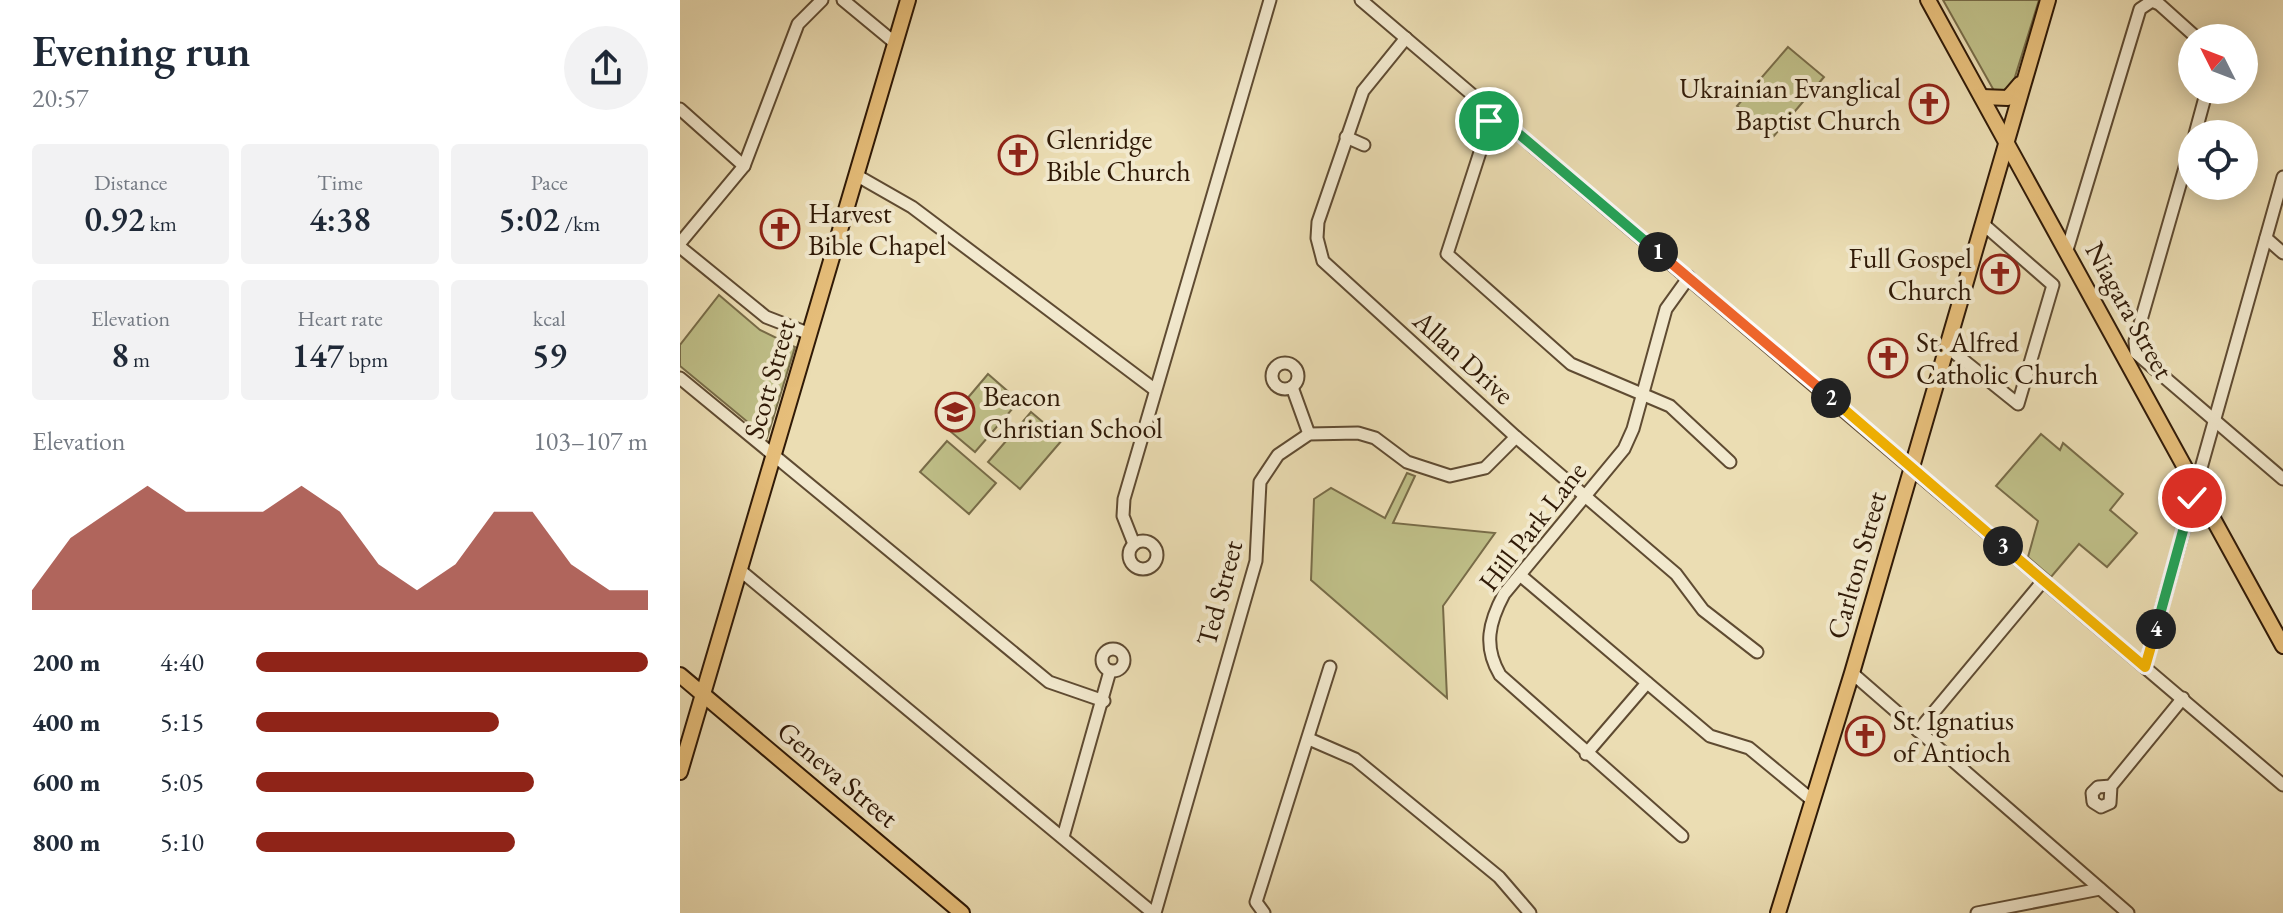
<!DOCTYPE html>
<meta charset="utf-8">
<style>
body{margin:0;font-family:"EB Garamond",serif;background:#f2f2f3;color:#1f2937;height:100vh;display:flex;flex-direction:column;font-size:30px;white-space:nowrap}
*{box-sizing:border-box;margin:0}
p{font-size:26px;color:#747a83}
.icon{flex:none;width:44px;height:44px;fill:none;stroke:currentColor;stroke-width:2;stroke-linecap:round;stroke-linejoin:round}
.map{position:relative;flex:1;overflow:hidden}
.details{display:flex;flex-direction:column;background:#fff;width:680px}
.details>*{flex:none}
.needle{width:52px;rotate:312deg}
.buttons{position:absolute;left:1498px;top:24px;display:grid;gap:16px}
.buttons a{display:grid;place-items:center;width:80px;height:80px;border-radius:50%;background:#fff;box-shadow:0 4px 20px #0003;font-size:40px}
.pin{position:absolute;display:grid;place-items:center;width:68px;height:68px;color:#fff;margin:-34px;border:4px solid #fff;border-radius:50%;box-shadow:0 2px 8px #0007}
.km{position:absolute;width:40px;height:40px;margin:-20px;border-radius:50%;background:#222;color:#fff;font-size:22px;line-height:40px;text-align:center}
.round{display:grid;place-items:center;flex:none;width:84px;height:84px;border-radius:42px;background:#f2f2f3}
.headline{display:flex;align-items:center;justify-content:space-between;height:136px;padding:0 32px}
h1{font-size:44px;font-weight:600;line-height:60px}
.metrics{display:grid;grid-template-columns:repeat(3,1fr);gap:12px;height:136px;padding:8px 32px}
.metrics div{display:grid;align-content:center;border-radius:8px;background:#f2f2f3;text-align:center}
.metrics b{font-size:34px;font-weight:600}
.metrics small{font-size:22px;font-weight:400}
.metrics p{font-size:22px}
.chart{height:224px;padding:16px 32px}
.chart p{display:flex;justify-content:space-between}
.chart svg{width:100%;height:144px;margin-top:8px;fill:#8f2418;opacity:.7}
ul{padding:0 32px;list-style:none;font-size:26px}
li{display:grid;grid-template-columns:128px 96px 1fr;align-items:center;height:60px}
li i{height:20px;border-radius:10px;background:#8f2418}
main{display:flex;flex:1;min-height:0}
.map>svg:first-child{display:block}
.green{fill:#bfbf88;stroke:#786c48;stroke-width:2}
.lines{fill:none;stroke-linecap:round;stroke-linejoin:round}
.minor-casing{stroke:#5f4b32;stroke-width:15}
.major-casing{stroke:#301a07;stroke-width:18}
.minor{stroke:#f2e9ce;stroke-width:11}
.major{stroke:#e6be7a;stroke-width:14}
.split-1-casing{stroke:#fff;stroke-width:16}
.split-2-casing{stroke:#fff;stroke-width:16}
.split-3-casing{stroke:#fff;stroke-width:16}
.split-4-casing{stroke:#fff;stroke-width:16}
.split-5-casing{stroke:#fff;stroke-width:16}
.split-1{stroke:#22a559;stroke-width:10}
.split-2{stroke:#f0652b;stroke-width:10}
.split-3{stroke:#f5b400;stroke-width:10}
.split-4{stroke:#f5b400;stroke-width:10}
.split-5{stroke:#22a559;stroke-width:10}
.labels{text-anchor:middle;dominant-baseline:central;stroke-width:8;stroke-linejoin:round;paint-order:stroke}
.poi-label{font-size:28px;fill:#301a07;stroke:#f2e9ce;text-anchor:start}
.street-label{font-size:28px;fill:#301a07;stroke:#f2e9ce}
</style>
<main>
<section class="details">
<div class="headline"><div><h1>Evening run</h1><p>20:57</p></div><a class="round"><svg class="icon" aria-label="share" viewBox="0 0 24 24"><path d="M12 15V3M7 8l5-5 5 5M5 13v7h14v-7"/></svg></a></div>
<div class="metrics">
<div><p>Distance</p><b>0.92<small> km</small></b></div>
<div><p>Time</p><b>4:38</b></div>
<div><p>Pace</p><b>5:02<small> /km</small></b></div>
</div>
<div class="metrics">
<div><p>Elevation</p><b>8<small> m</small></b></div>
<div><p>Heart rate</p><b>147<small> bpm</small></b></div>
<div><p>kcal</p><b>59</b></div>
</div>
<div class="chart"><p><span>Elevation</span>103–107 m</p>
<svg viewBox="0 0 160 44" preserveAspectRatio="none"><path d="M0 44V38L10 22L20 14L30 6L40 14L50 14L60 14L70 6L80 14L90 30L100 38L110 30L120 14L130 14L140 30L150 38L160 38V44z"/></svg>
</div>
<ul>
<li><b>200 m</b>4:40<i style="width:100%"></i></li>
<li><b>400 m</b>5:15<i style="width:62%"></i></li>
<li><b>600 m</b>5:05<i style="width:71%"></i></li>
<li><b>800 m</b>5:10<i style="width:66%"></i></li>
</ul>
</section>
<div class="map">
<svg width="1603" height="913" viewBox="0 0 1603 913">
<rect width="100%" height="100%" fill="#ebddb3"/>
<filter id="stains"><feTurbulence type="fractalNoise" baseFrequency=".0025" numOctaves="4"/><feColorMatrix values="0 0 0 0 .2 0 0 0 0 .09 0 0 0 0 .02 0 0 0 .5 -.17"/></filter>
<radialGradient id="worn" r=".72"><stop offset=".6" stop-color="#630" stop-opacity="0"/><stop offset="1" stop-color="#630" stop-opacity=".3"/></radialGradient>
<g class="green">
<polygon points="1263,0 1359,0 1329,96 1317,96"/>
<polygon points="1108,47 1144,77 1093,137 1057,106"/>
<polygon points="39,295 80,330 115,347 87,438 0,366 0,345"/>
<polygon points="308,374 339,401 295,452 264,426"/>
<polygon points="351,412 383,439 340,489 308,462"/>
<polygon points="1361,434 1380,450 1383,443 1443,494 1430,510 1457,533 1427,567 1399,544 1371,577 1348,557 1358,521 1316,486"/>
<polygon points="267,441 316,483 289,514 240,472"/>
<polygon points="727,473 735,476 713,523 815,533 763,606 767,698 631,580 634,499 651,488 705,518"/>
</g>
<g class="lines">
<defs>
<g id="minor">
<polyline points="163,0 215,43"/>
<polyline points="681,0 1603,785"/>
<polyline points="726,38 683,91 638,222 637,238 643,261 836,437 996,574 1023,610 1077,652"/>
<polyline points="0,109 64,166"/>
<polyline points="813,112 767,254 891,364 990,406 1050,462"/>
<polyline points="1515,134 1527,90"/>
<polyline points="666,137 684,145"/>
<polyline points="1512,143 1455,341 1456,353 1603,479"/>
<polyline points="176,175 232,207 474,389"/>
<polyline points="1586,238 1603,253"/>
<polyline points="0,243 64,166 118,24 142,0"/>
<polyline points="0,247 86,317 130,334"/>
<polyline points="1387,250 1460,9 1472,1 1479,4 1517,38"/>
<polyline points="1267,347 1338,404 1373,285 1303,224"/>
<circle cx="605" cy="376" r="13"/>
<polyline points="0,378 369,682 424,701"/>
<polyline points="612,387 629,434"/>
<circle cx="463" cy="555" r="14"/>
<polyline points="454,544 443,516 444,499 590,0"/>
<polyline points="61,571 473,913"/>
<polyline points="840,575 1030,736 1069,748 1132,800"/>
<circle cx="433" cy="660" r="11"/>
<polyline points="1465,667 1603,177"/>
<polyline points="1172,673 1448,913"/>
<polyline points="1238,731 1363,581"/>
<polyline points="629,739 675,759 819,877 850,913"/>
<polyline points="906,754 967,683"/>
<polyline points="1431,786 1430,803 1421,807 1413,802 1412,793 1418,787 1431,786 1503,698"/>
<path d="M 1002,836 L 820,675 C 803,646 809,622 824,594 L 944,449 L 953,429 L 986,309 L 1009,277"/>
<polyline points="383,837 430,671"/>
<polyline points="475,913 576,561 580,482 598,455 629,434 678,433 695,438 727,462 770,476 805,468 836,437"/>
<polyline points="584,913 576,902 650,667"/>
<polyline points="1297,913 1420,889"/>
</g>
<g id="major">
<polyline points="1248,0 1603,646"/>
<polyline points="1302,97 1328,98 1340,84"/>
<polyline points="0,675 282,913"/>
<polyline points="0,772 228,0"/>
<polyline points="1098,913 1172,673 1368,0"/>
</g>
</defs>
<use href="#minor" class="minor-casing"/>
<use href="#major" class="major-casing"/>
<use href="#minor" class="minor"/>
<use href="#major" class="major"/>
</g>
<g class="lines">
<defs>
<polyline id="split-1" points="809,121 813,112 978,252"/>
<polyline id="split-2" points="978,252 1151,398"/>
<polyline id="split-3" points="1151,398 1323,546"/>
<polyline id="split-4" points="1323,546 1465,667 1476,629"/>
<polyline id="split-5" points="1476,629 1512,498"/>
</defs>
<use href="#split-1" class="split-1-casing"/>
<use href="#split-2" class="split-2-casing"/>
<use href="#split-3" class="split-3-casing"/>
<use href="#split-4" class="split-4-casing"/>
<use href="#split-5" class="split-5-casing"/>
<use href="#split-1" class="split-1"/>
<use href="#split-2" class="split-2"/>
<use href="#split-3" class="split-3"/>
<use href="#split-4" class="split-4"/>
<use href="#split-5" class="split-5"/>
</g>
<defs>
<symbol id="church-ring" viewBox="-11 -11 22 22"><circle r="9.5" fill="#f2e9ce" stroke="#8f2418" stroke-width="1.5"/><path d="M-1.2-6h2.4v3.5h3.3v2.4h-3.3V6h-2.4V-.1h-3.3v-2.4h3.3Z" fill="#8f2418"/></symbol>
<symbol id="school-ring" viewBox="-11 -11 22 22"><circle r="9.5" fill="#f2e9ce" stroke="#8f2418" stroke-width="1.5"/><path d="M0-5L7-2L0 1L-7-2ZM-4 1L0 2.5L4 1V4Q0 6-4 4Z" fill="#8f2418"/></symbol>
</defs>
<g fill-rule="evenodd">
<use href="#church-ring" x="1227" y="82" width="44" height="44"/>
<use href="#church-ring" x="316" y="133" width="44" height="44"/>
<use href="#church-ring" x="78" y="207" width="44" height="44"/>
<use href="#church-ring" x="1298" y="252" width="44" height="44"/>
<use href="#church-ring" x="1186" y="336" width="44" height="44"/>
<use href="#school-ring" x="253" y="390" width="44" height="44"/>
<use href="#church-ring" x="1163" y="714" width="44" height="44"/>
</g>
<g class="labels">
<g class="poi-label">
<text x="1221" y="88" text-anchor="end">Ukrainian Evanglical<tspan x="1221" dy="32">Baptist Church</tspan></text>
<text x="366" y="139">Glenridge<tspan x="366" dy="32">Bible Church</tspan></text>
<text x="128" y="213">Harvest<tspan x="128" dy="32">Bible Chapel</tspan></text>
<text x="1292" y="258" text-anchor="end">Full Gospel<tspan x="1292" dy="32">Church</tspan></text>
<text x="1236" y="342">St. Alfred<tspan x="1236" dy="32">Catholic Church</tspan></text>
<text x="303" y="396">Beacon<tspan x="303" dy="32">Christian School</tspan></text>
<text x="1213" y="720">St. Ignatius<tspan x="1213" dy="32">of Antioch</tspan></text>
</g>
<g class="street-label">
<text transform="translate(1450 310) rotate(61)">Niagara Street</text>
<text transform="translate(784 357) rotate(42)">Allan Drive</text>
<text transform="translate(89 379) rotate(-74)">Scott Street</text>
<text transform="translate(852 526) rotate(-52)">Hill Park Lane</text>
<text transform="translate(1176 565) rotate(-74)">Carlton Street</text>
<text transform="translate(539 593) rotate(-75)">Ted Street</text>
<text transform="translate(158 774) rotate(40)">Geneva Street</text>
</g>
</g>
<rect width="100%" height="100%" filter="url(#stains)"/>
<rect width="100%" height="100%" fill="url(#worn)"/>
</svg>
<div class="buttons">
<a><svg class="needle" viewBox="-14 -14 28 28"><path d="M0-13l5 13h-10z" fill="#e53935"/><path d="M0 13l5-13h-10z" fill="#747a83"/></svg></a>
<a><svg class="icon" aria-label="locate" viewBox="0 0 24 24"><circle cx="12" cy="12" r="6"/><path d="M12 2v4M12 18v4M2 12h4M18 12h4"/></svg></a>
</div>
<div class="pin" style="left:809px;top:121px;background:#1e9e55"><svg class="icon" aria-label="arrive" viewBox="0 0 24 24"><path d="M6 21V4h12l-3 4 3 4H6"/></svg></div>
<div class="pin" style="left:1512px;top:498px;background:#d93025"><svg class="icon" aria-label="check" viewBox="0 0 24 24"><path d="M5 12l5 5 9-10"/></svg></div>
<b class="km" style="left:978px;top:252px">1</b>
<b class="km" style="left:1151px;top:398px">2</b>
<b class="km" style="left:1323px;top:546px">3</b>
<b class="km" style="left:1476px;top:629px">4</b>
</div>
</main>
